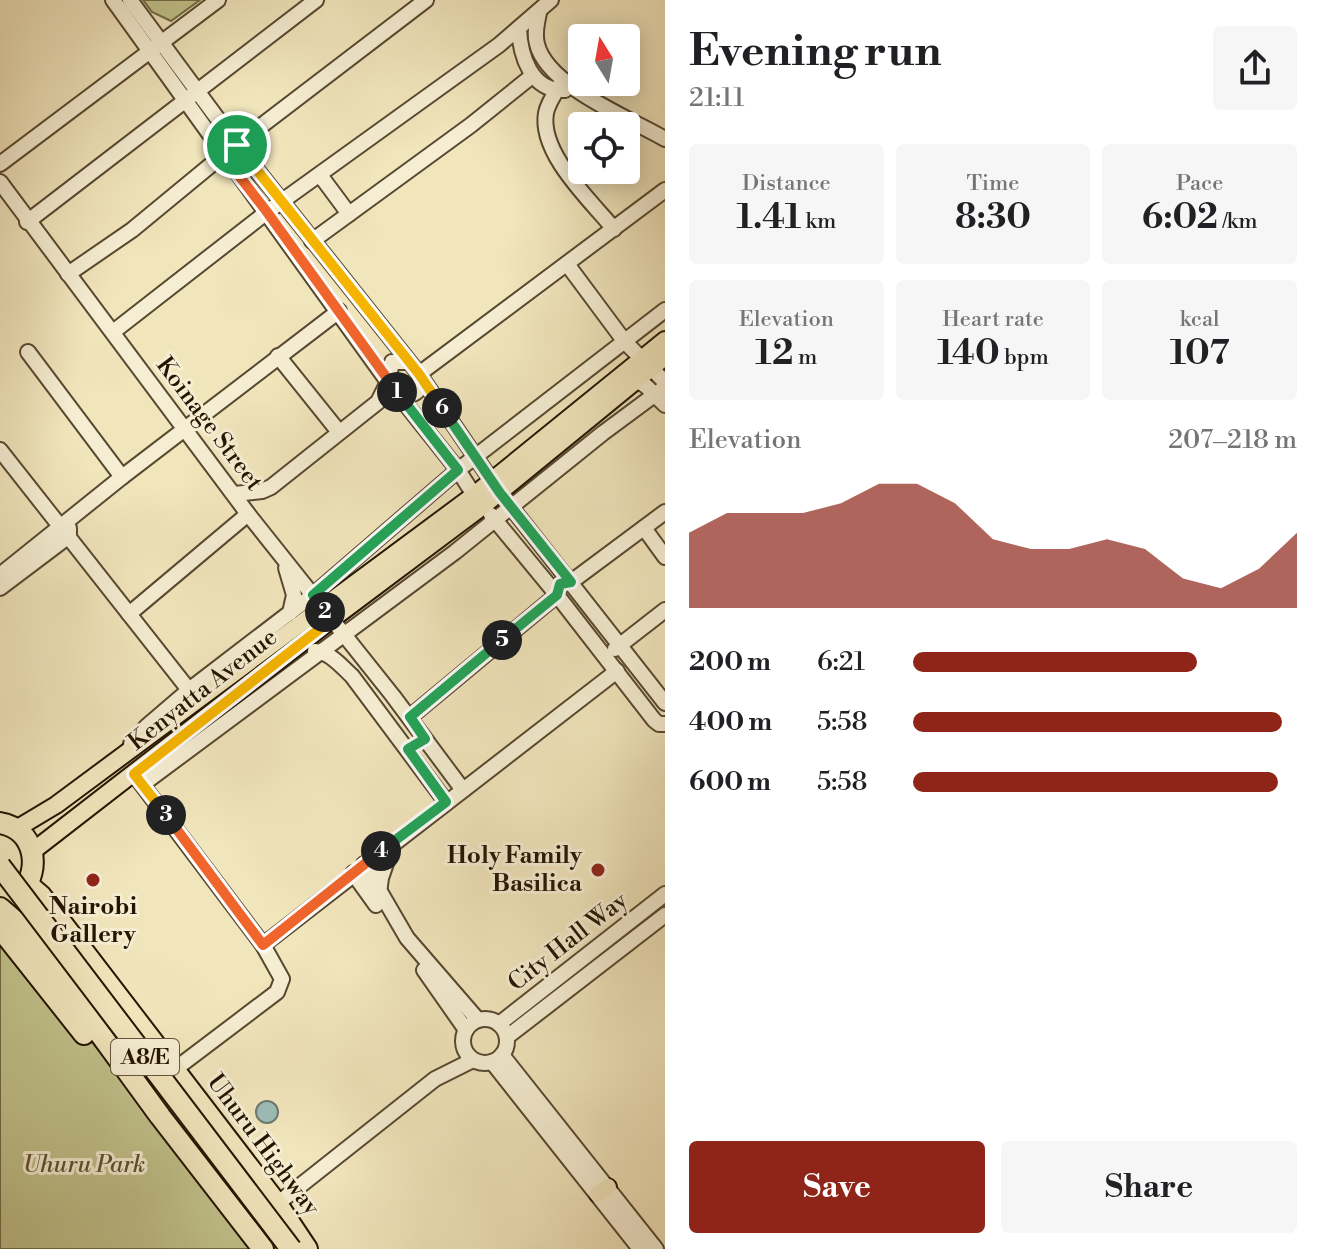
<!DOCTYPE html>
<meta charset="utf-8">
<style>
body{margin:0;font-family:"Libre Bodoni",serif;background:#f6f6f6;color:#202124;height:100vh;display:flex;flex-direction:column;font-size:30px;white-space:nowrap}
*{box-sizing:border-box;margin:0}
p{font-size:26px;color:#757577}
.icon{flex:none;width:44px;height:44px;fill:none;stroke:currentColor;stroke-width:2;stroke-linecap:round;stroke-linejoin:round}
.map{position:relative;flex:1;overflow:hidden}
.details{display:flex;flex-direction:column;background:#fff;width:656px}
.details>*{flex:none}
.needle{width:52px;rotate:349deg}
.controls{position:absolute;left:568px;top:24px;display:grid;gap:16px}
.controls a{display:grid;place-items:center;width:72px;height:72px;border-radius:8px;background:#fff;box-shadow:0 4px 20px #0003;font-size:40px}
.pin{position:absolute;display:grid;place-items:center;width:68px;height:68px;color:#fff;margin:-34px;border:4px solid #fff;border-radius:50%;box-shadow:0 2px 8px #0007}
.km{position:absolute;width:40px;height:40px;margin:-20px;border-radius:50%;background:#222;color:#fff;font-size:22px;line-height:40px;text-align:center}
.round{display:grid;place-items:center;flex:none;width:84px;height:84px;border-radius:8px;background:#f6f6f6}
.head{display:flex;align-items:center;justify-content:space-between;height:136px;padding:0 24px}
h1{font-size:44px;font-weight:700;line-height:60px}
.stats{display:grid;grid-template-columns:repeat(3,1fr);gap:12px;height:136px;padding:8px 24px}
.stats div{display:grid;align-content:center;border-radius:8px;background:#f6f6f6;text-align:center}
.stats b{font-size:34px;font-weight:700}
.stats small{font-size:22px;font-weight:400}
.stats p{font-size:22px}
.chart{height:224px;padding:16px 24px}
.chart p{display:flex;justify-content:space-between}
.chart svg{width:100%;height:144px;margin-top:8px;fill:#8f2418;opacity:.7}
.cta{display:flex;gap:16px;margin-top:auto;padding:16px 24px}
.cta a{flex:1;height:92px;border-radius:8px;background:#8f2418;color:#fff;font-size:32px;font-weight:700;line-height:92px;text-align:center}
.cta a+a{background:#f6f6f6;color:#202124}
ul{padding:0 24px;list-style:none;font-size:26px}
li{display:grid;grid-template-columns:128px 96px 1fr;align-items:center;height:60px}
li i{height:20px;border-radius:10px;background:#8f2418}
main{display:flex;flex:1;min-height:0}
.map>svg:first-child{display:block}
.green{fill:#c1c28c;stroke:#726b46;stroke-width:2}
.water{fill:#9cbdb7;stroke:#6c796e;stroke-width:2}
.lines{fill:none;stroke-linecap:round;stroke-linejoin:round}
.minor-casing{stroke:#574830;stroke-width:18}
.major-casing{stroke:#241401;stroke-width:20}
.highway-casing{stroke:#241401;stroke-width:24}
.minor{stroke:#f6eed3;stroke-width:14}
.major{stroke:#f1e5bc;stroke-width:16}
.highway{stroke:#f1e5bc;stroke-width:20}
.highway-bridge-casing{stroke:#241401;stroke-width:24;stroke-linecap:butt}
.highway-bridge{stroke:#f1e5bc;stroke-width:20}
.split-1-casing{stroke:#fff;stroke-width:16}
.split-2-casing{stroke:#fff;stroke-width:16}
.split-3-casing{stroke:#fff;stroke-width:16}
.split-4-casing{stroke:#fff;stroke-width:16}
.split-5-casing{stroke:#fff;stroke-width:16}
.split-6-casing{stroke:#fff;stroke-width:16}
.split-7-casing{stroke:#fff;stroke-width:16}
.split-1{stroke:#f0652b;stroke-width:10}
.split-2{stroke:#22a559;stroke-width:10}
.split-3{stroke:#f5b400;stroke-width:10}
.split-4{stroke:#f0652b;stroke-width:10}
.split-5{stroke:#22a559;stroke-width:10}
.split-6{stroke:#22a559;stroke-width:10}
.split-7{stroke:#f5b400;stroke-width:10}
.poi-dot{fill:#8f2418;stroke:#f6eed3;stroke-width:3}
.labels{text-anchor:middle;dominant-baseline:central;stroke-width:6;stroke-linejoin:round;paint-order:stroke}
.shield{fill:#f6eed3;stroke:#635540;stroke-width:2}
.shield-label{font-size:22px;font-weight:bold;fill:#241401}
.street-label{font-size:24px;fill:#241401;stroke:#f6eed3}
.poi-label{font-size:24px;font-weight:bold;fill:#241401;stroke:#f6eed3;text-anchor:end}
.park-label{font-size:24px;font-style:italic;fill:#5b5132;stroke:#f6eed3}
</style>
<main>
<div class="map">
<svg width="665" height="1249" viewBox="0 0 665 1249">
<rect width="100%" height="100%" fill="#f1e5bc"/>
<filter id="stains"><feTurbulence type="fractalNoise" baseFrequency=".0025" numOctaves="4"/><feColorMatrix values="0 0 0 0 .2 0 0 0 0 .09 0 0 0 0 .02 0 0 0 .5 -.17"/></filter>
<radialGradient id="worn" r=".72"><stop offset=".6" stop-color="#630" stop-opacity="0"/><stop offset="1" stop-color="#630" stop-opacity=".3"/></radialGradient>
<g class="green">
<polygon points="143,0 200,0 171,21 152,12"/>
<polygon points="0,929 183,1154 250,1249 0,1249"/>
</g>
<circle class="water" cx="267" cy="1112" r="11"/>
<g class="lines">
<defs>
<g id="minor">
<polyline points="113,0 388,382 458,470 474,495"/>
<polyline points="130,0 237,145 419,374 500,493 665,703"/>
<path d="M 539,13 C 537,23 534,33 537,44 C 547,86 629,118 665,139"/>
<path d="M 519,28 C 520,55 531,92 565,90"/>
<path d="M 563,80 C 557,90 548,102 546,113 C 539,153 590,200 614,229"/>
<polyline points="0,164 218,0"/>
<polyline points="320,175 349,214"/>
<polyline points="0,182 248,514 393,696 463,790"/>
<polyline points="27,222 316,0"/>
<polyline points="312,241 471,125 532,76"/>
<polyline points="567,264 625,342 665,382"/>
<polyline points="68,274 132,230 223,155 426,0"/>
<polyline points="113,332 267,212 499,45 551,0"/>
<polyline points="28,352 122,477"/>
<polyline points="278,356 339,432"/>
<polyline points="629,375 646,386 665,405"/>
<path d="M 399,394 C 408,396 416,396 421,386 L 419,374 L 665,190"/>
<polyline points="0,450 189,690"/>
<polyline points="235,494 262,491 271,487 378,402 388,382 392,362 408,362"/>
<polyline points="491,515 557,595 654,720 659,724 665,724"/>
<polyline points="644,528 665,557"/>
<polyline points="286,568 294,595 290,613"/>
<polyline points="0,575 122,477 339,311"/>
<polyline points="0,588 69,536 69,528"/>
<polyline points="129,614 248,514"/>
<polyline points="615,649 665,610"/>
<path d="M 315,651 C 330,652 341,666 352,676 L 446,802"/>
<polyline points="410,717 557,595 560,584 571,582 665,512"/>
<polyline points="131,744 147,726 189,690 313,595 458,470 665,310"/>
<polyline points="137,778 263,945 282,979 277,992 174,1070"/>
<polyline points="143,784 455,552 603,433 665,387"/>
<polyline points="364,864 407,938 478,1020"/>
<polyline points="353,873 376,905"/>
<polyline points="379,893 381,878 393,843"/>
<polyline points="263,945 617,671"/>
<polyline points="424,970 466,1030"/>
<circle cx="485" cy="1041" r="22"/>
<polyline points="499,1024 665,894"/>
<polyline points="507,1037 665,915"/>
<polyline points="502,1055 656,1249"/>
<polyline points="492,1062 640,1249"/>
<polyline points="277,1204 435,1079 473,1060"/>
</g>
<g id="major">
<polyline points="16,829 56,805 474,495 665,340"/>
<polyline points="33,851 331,620 483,506 665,357"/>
<polyline points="598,1194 608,1187"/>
</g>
<g id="highway">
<path d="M 0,823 C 35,829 42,869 21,893"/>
<polyline points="28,885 41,896 277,1204 307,1249"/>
<polyline points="0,908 23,928 160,1116 263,1249"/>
<polyline points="0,928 84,1034"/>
</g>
</defs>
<use href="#minor" class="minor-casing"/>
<use href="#major" class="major-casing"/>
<use href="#highway" class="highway-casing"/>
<use href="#minor" class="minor"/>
<use href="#major" class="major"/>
<use href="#highway" class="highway"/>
<defs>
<polyline id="highway-bridge" points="0,866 291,1249"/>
</defs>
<use href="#highway-bridge" class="highway-bridge-casing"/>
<use href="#highway-bridge" class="highway-bridge"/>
</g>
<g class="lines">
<defs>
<polyline id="split-1" points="237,145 223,155 267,212 397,392"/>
<polyline id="split-2" points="325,612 313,595 458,470 397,392"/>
<polyline id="split-3" points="166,815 134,774 331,620 325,612"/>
<polyline id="split-4" points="166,815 263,945 381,851"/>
<polyline id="split-5" points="381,851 446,802 408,749 425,739 410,717 502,640"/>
<polyline id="split-6" points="442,408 500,493 571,582 560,584 557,595 502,640"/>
<polyline id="split-7" points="237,145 419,374 442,408"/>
</defs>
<use href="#split-1" class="split-1-casing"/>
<use href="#split-2" class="split-2-casing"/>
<use href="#split-3" class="split-3-casing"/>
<use href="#split-4" class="split-4-casing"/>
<use href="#split-5" class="split-5-casing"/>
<use href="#split-6" class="split-6-casing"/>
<use href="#split-7" class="split-7-casing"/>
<use href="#split-1" class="split-1"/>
<use href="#split-2" class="split-2"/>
<use href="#split-3" class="split-3"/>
<use href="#split-4" class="split-4"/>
<use href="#split-5" class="split-5"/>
<use href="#split-6" class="split-6"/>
<use href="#split-7" class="split-7"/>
</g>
<g class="poi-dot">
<circle cx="598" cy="870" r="8"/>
<circle cx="93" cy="880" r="8"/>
</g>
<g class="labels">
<rect class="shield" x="111" y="1039" width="68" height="36" rx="6"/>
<g class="shield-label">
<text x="145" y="1057">A8/E</text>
</g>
<g class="street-label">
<text transform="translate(209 424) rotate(53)">Koinage Street</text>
<text transform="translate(203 690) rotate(-38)">Kenyatta Avenue</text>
<text transform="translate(568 942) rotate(-38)">City Hall Way</text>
<text transform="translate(263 1145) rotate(53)">Uhuru Highway</text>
</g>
<g class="poi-label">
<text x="582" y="856">Holy Family<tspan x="582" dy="28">Basilica</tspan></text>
<text x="93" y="907" text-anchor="middle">Nairobi<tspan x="93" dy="28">Gallery</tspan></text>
</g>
<g class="park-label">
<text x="84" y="1165">Uhuru Park</text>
</g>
</g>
<rect width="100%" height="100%" filter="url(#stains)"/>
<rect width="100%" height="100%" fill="url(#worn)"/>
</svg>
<div class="controls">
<a><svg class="needle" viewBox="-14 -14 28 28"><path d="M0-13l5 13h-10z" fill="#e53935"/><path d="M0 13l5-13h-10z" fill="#757577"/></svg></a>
<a><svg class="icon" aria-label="locate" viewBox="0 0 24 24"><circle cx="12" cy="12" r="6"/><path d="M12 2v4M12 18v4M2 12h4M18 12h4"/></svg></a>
</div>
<div class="pin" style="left:237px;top:145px;background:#1e9e55"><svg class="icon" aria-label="arrive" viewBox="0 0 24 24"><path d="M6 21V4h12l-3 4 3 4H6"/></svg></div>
<b class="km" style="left:397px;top:392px">1</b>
<b class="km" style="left:325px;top:612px">2</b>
<b class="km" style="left:166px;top:815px">3</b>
<b class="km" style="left:381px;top:851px">4</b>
<b class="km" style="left:502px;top:640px">5</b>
<b class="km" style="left:442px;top:408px">6</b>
</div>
<section class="details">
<div class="head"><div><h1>Evening run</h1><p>21:11</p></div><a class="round"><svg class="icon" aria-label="share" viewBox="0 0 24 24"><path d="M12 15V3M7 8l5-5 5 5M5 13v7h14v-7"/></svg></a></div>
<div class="stats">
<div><p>Distance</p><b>1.41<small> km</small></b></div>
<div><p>Time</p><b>8:30</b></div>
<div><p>Pace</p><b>6:02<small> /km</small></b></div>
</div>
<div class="stats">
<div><p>Elevation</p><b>12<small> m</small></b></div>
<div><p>Heart rate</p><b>140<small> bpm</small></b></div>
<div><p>kcal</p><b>107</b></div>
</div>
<div class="chart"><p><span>Elevation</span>207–218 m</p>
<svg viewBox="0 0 160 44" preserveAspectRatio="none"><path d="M0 44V21L10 15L20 15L30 15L40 12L50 6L60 6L70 12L80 23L90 26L100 26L110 23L120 26L130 35L140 38L150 32L160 21V44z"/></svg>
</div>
<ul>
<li><b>200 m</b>6:21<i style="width:74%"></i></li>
<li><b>400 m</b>5:58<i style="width:96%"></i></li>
<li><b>600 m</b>5:58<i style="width:95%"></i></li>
</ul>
<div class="cta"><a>Save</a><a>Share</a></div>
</section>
</main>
